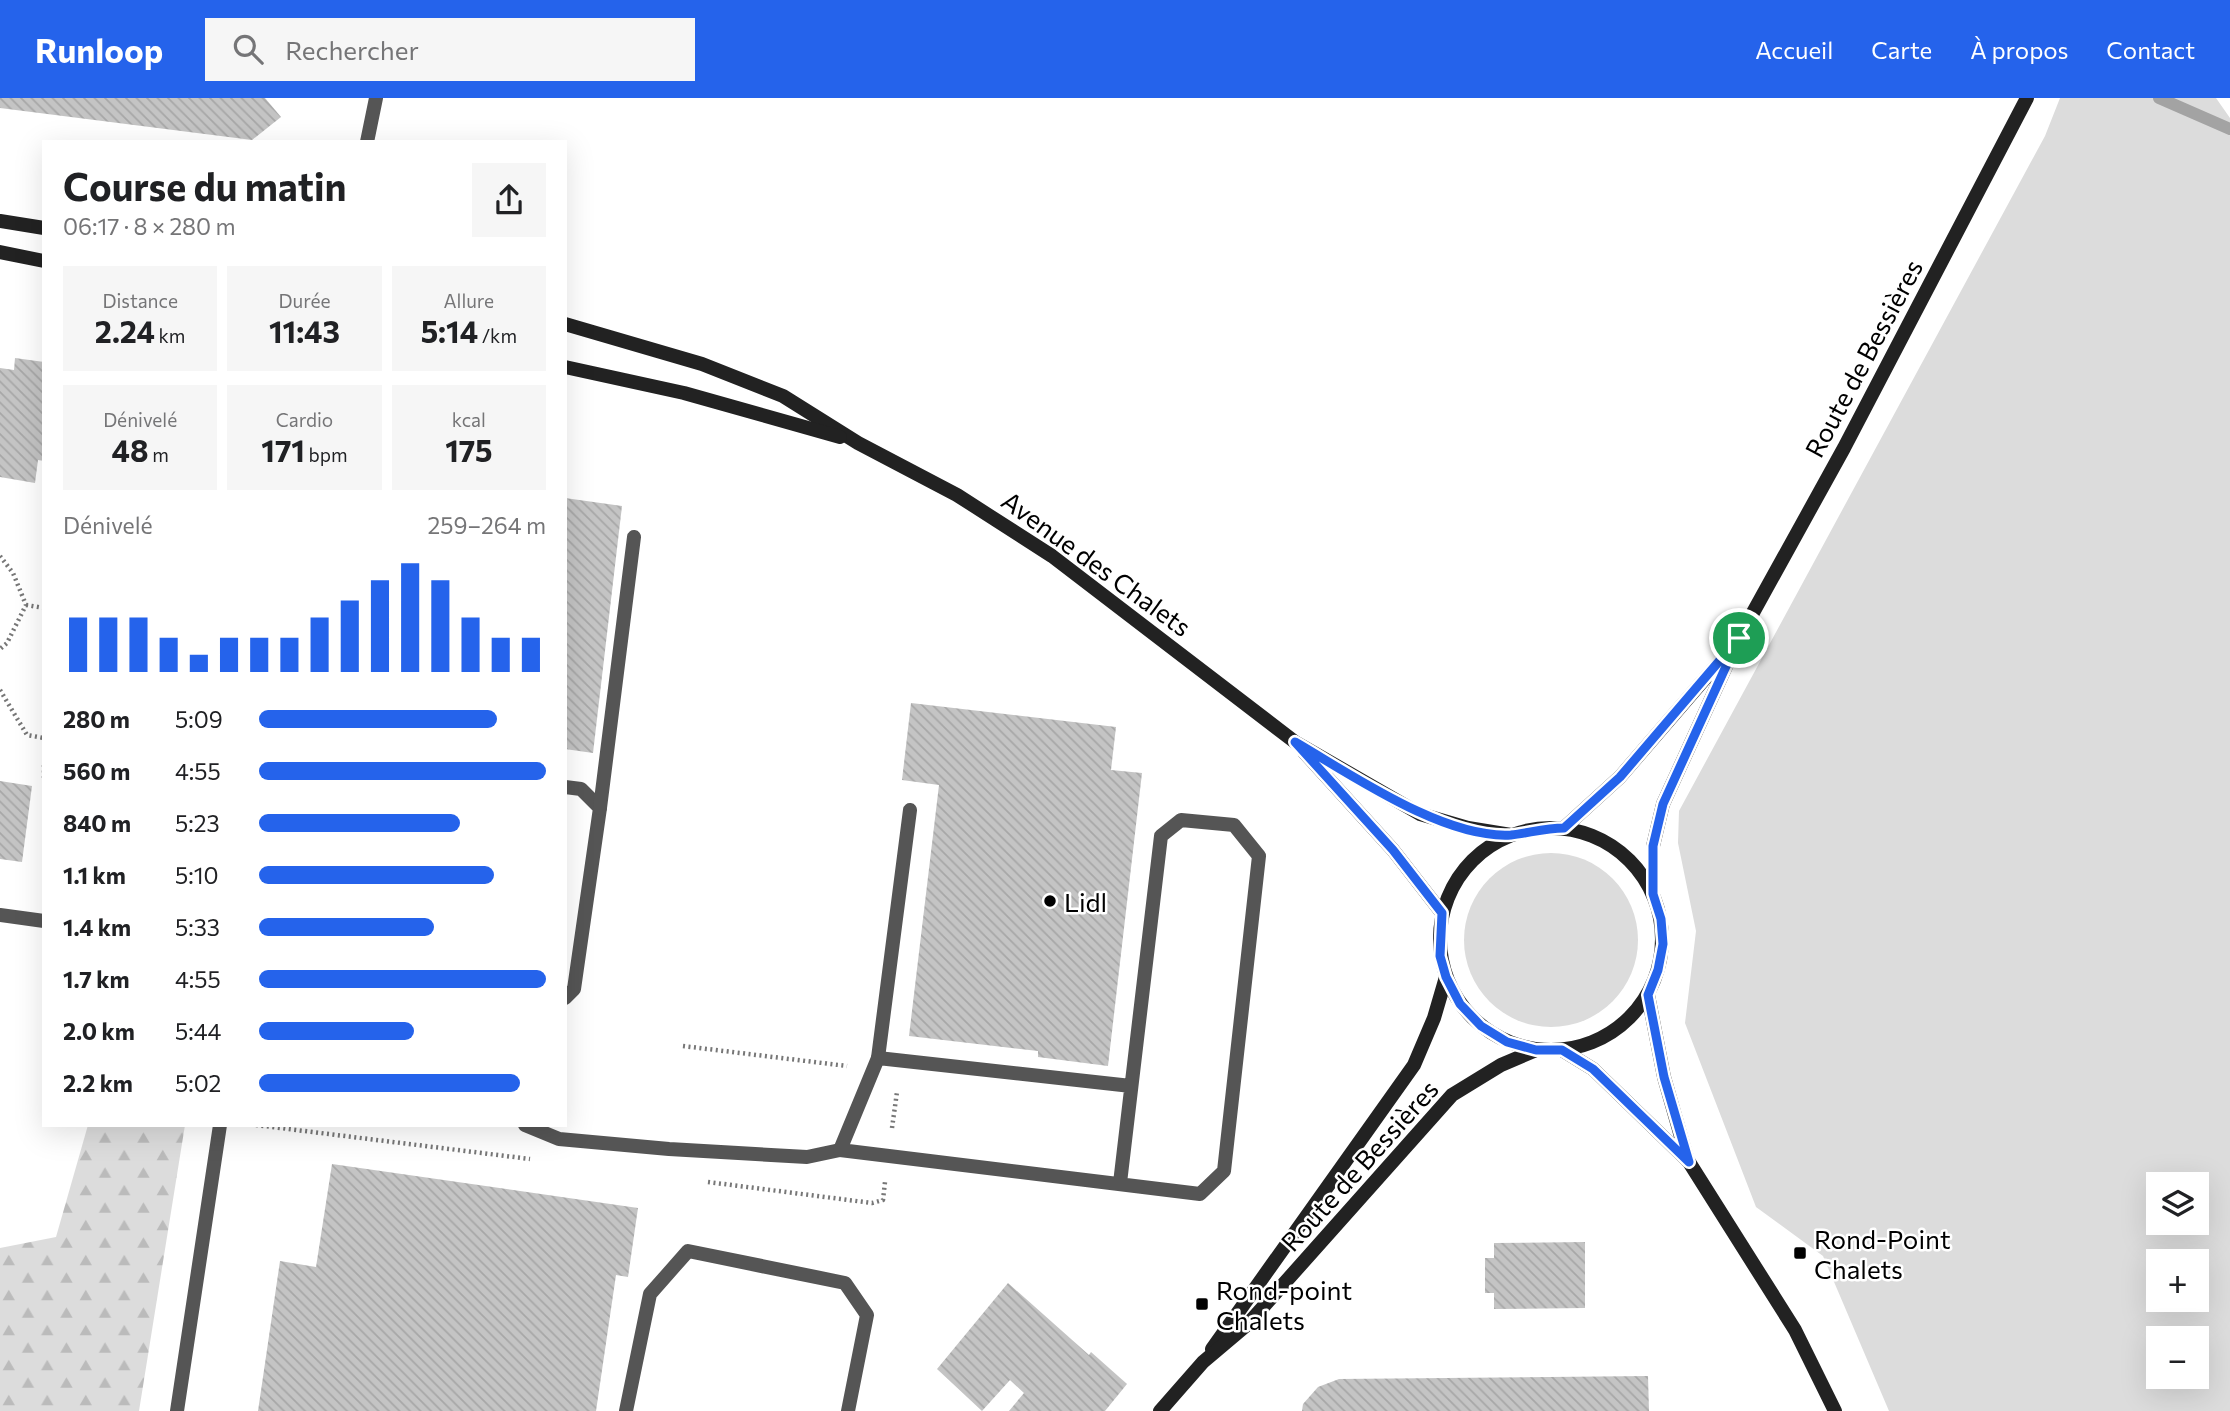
<!DOCTYPE html>
<html lang="fr">
<meta charset="utf-8">
<style>
body{margin:0;font-family:Commissioner,sans-serif;background:#f6f6f6;color:#202124;height:100vh;display:flex;flex-direction:column;font-size:26px;white-space:nowrap}
*{box-sizing:border-box;margin:0}
p{font-size:23px;color:#757577}
.icon{flex:none;width:38px;height:38px;fill:none;stroke:currentColor;stroke-width:2;stroke-linecap:round;stroke-linejoin:round}
.map{position:relative;flex:1;overflow:hidden}
.drawer{position:absolute;left:42px;top:42px;width:525px;height:987px;display:flex;flex-direction:column;background:#fff;border-radius:0px;box-shadow:0 7px 28px #0002}
.drawer>*{flex:none}
.controls{position:absolute;left:2146px;top:1074px;display:grid;gap:14px}
.controls a{display:grid;place-items:center;width:63px;height:63px;border-radius:0px;background:#fff;box-shadow:0 7px 28px #0002;font-size:35px}
.pin{position:absolute;display:grid;place-items:center;width:60px;height:60px;color:#fff;margin:-30px;border:4px solid #fff;border-radius:50%;box-shadow:0 2px 7px #0007}
.round{display:grid;place-items:center;flex:none;width:74px;height:74px;border-radius:0px;background:#f6f6f6}
.head{display:flex;align-items:center;justify-content:space-between;height:119px;padding:0 21px}
h1{font-size:38px;font-weight:700;line-height:52px}
.stats{display:grid;grid-template-columns:repeat(3,1fr);gap:10px;height:119px;padding:7px 21px}
.stats div{display:grid;align-content:center;border-radius:0px;background:#f6f6f6;text-align:center}
.stats b{font-size:30px;font-weight:700}
.stats small{font-size:19px;font-weight:400}
.stats p{font-size:19px}
.chart{height:196px;padding:14px 21px}
.chart p{display:flex;justify-content:space-between}
.chart svg{width:100%;height:126px;margin-top:7px;stroke:#2563eb;stroke-width:6}
ul{padding:0 21px;list-style:none;font-size:23px}
li{display:grid;grid-template-columns:112px 84px 1fr;align-items:center;height:52px}
li i{height:18px;border-radius:9px;background:#2563eb}
header{display:flex;align-items:center;gap:42px;box-sizing:border-box;height:98px;padding:0 35px;background:#2563eb;color:#fff}
header strong{font-size:33px}
nav{display:flex;gap:38px;margin-inline-start:auto;font-size:24px}
.search{width:490px;height:63px;background:#f6f6f6;display:flex;align-items:center;gap:18px;box-sizing:border-box;padding:0 24px;border-radius:0px;color:#757577;font-size:26px}
.map>svg:first-child{display:block}
.green{fill:#dcdcdc;fill-rule:evenodd}
.forest{fill:url(#forest-firs)}
.lines{fill:none;stroke-linecap:round;stroke-linejoin:round}
.stream{stroke:#a3a3a3;stroke-width:12}
.building{fill:url(#building-back-hatch)}
.path{stroke:#777;stroke-width:4.5;stroke-dasharray:2 3.5;stroke-linecap:butt}
.lane{stroke:#555;stroke-width:14}
.street{stroke:#555;stroke-width:14}
.secondary{stroke:#222;stroke-width:14}
.route-casing{stroke:#fff;stroke-width:14}
.route{stroke:#2563eb;stroke-width:9}
.poi-dot{fill:#000;stroke:#fff;stroke-width:2.5}
.labels{text-anchor:middle;dominant-baseline:central;stroke-width:5;stroke-linejoin:round;paint-order:stroke}
.street-label{font-size:26px;fill:#000;stroke:#fff}
.poi-label{font-size:26px;fill:#000;stroke:#fff;text-anchor:start}
</style>
<header>
<strong>Runloop</strong>
<div class="search"><svg class="icon" aria-label="search" viewBox="0 0 24 24"><circle cx="10" cy="10" r="6"/><path d="M15 15l6 6"/></svg>Rechercher</div>
<nav><a>Accueil</a><a>Carte</a><a>À propos</a><a>Contact</a></nav>
</header>
<div class="map">
<svg width="2230" height="1313" viewBox="0 0 2230 1313">
<defs>
<pattern id="forest-firs" width="22" height="20" patternUnits="userSpaceOnUse" patternTransform="scale(1.75)"><rect width="22" height="20" fill="#dcdcdc"/><path d="M5 1l3.5 6h-7zM16 11l3.5 6h-7z" fill="#bbb"/></pattern>
<pattern id="building-back-hatch" width="6" height="6" patternUnits="userSpaceOnUse" patternTransform="scale(1.75)"><rect width="6" height="6" fill="#c4c4c4"/><path d="M-1 5l2 2M0 0l6 6M5-1l2 2" fill="none" stroke="#a7a7a7"/></pattern>
</defs>
<rect width="100%" height="100%" fill="#fff"/>
<g class="green">
<path d="M 2060,0 L 2216,0 L 2230,20 L 2230,1313 L 1889,1313 L 1823,1158 L 1756,1109 L 1685,925 L 1696,833 L 1678,745 L 1679,713 L 2045,38 ZM 2158,1087 L 2196,1087 L 2196,1125 L 2158,1125 ZM 2158,1164 L 2196,1164 L 2196,1202 L 2158,1202 ZM 2158,1241 L 2196,1241 L 2196,1279 L 2158,1279 Z"/>
<circle cx="1551" cy="842" r="87"/>
</g>
<polygon class="forest" points="88,1027 185,1027 139,1313 0,1313 0,1150 56,1139"/>
<g class="lines">
<polyline class="stream" points="2159,0 2230,31"/>
</g>
<g class="building">
<polygon points="0,0 265,0 281,19 252,42 0,10"/>
<polygon points="15,260 44,264 44,363 38,362 35,385 0,379 0,270 14,272"/>
<polygon points="565,400 622,408 593,655 565,651"/>
<polygon points="911,605 1116,629 1111,672 1142,675 1108,968 1038,959 1038,953 909,938 939,687 902,682"/>
<polygon points="0,683 32,688 22,764 0,761"/>
<polygon points="332,1066 638,1110 628,1179 616,1177 596,1313 258,1313 280,1163 316,1169"/>
<polygon points="1585,1144 1585,1210 1494,1211 1494,1195 1485,1195 1485,1160 1494,1160 1494,1145"/>
<polygon points="1008,1185 1089,1257 1091,1254 1127,1286 1105,1313 1009,1313 1024,1295 1010,1282 982,1313 937,1271"/>
<polygon points="1648,1278 1649,1313 1302,1313 1303,1306 1318,1289 1339,1281"/>
</g>
<g class="lines">
<g class="path">
<polyline points="0,458 13,475 26,507 7,545 0,551"/>
<polyline points="26,507 44,510"/>
<polyline points="0,592 27,637 44,640"/>
<polyline points="44,667 44,683"/>
<polyline points="683,948 847,968"/>
<polyline points="256,1027 530,1061"/>
<polyline points="892,1030 897,994"/>
<polyline points="708,1084 872,1105 883,1102 885,1084"/>
</g>
<g class="lane">
<polyline points="367,44 376,0"/>
<polyline points="565,689 581,691 600,710 574,891 565,900"/>
<polyline points="600,710 634,439"/>
<polyline points="0,817 44,823"/>
<polyline points="878,960 910,712"/>
<polyline points="525,1027 559,1041 669,1051 807,1059 840,1052"/>
<polyline points="1120,1085 1161,738 1181,722 1234,727 1259,758 1224,1073 1200,1096 840,1052 878,960 1131,988"/>
<polyline points="626,1313 650,1196 688,1153 845,1185 867,1217 848,1313"/>
</g>
<polyline class="street" points="177,1313 220,1027"/>
<g class="secondary">
<polyline points="0,123 44,130"/>
<polyline points="0,154 44,163"/>
<polyline points="565,226 702,266 783,298 858,345 957,397 1052,458 1295,644 1420,716 1468,730 1511,737"/>
<polyline points="565,269 684,295 840,339"/>
<polyline points="1304,654 1393,752 1442,815"/>
<circle cx="1551" cy="841" r="111"/>
<polyline points="1564,730 1620,679 1727,555"/>
<polyline points="1653,795 1653,748 1663,706 1739,540 1844,350 2027,0"/>
<polyline points="1648,897 1664,979 1688,1063"/>
<polyline points="1562,952 1593,971 1689,1064 1795,1232 1835,1313"/>
<polyline points="1212,1251 1414,967 1434,920 1446,879"/>
<polyline points="1160,1313 1203,1264 1248,1226 1452,997 1501,967 1536,952"/>
</g>
</g>
<g class="lines">
<defs>
<path id="route" d="M 1739,540 L 1663,706 L 1653,748 L 1653,796 L 1661,821 L 1663,846 L 1658,872 L 1648,897 L 1664,979 L 1689,1064 L 1593,971 L 1562,952 L 1536,952 L 1507,944 L 1481,928 L 1460,906 L 1446,879 L 1440,858 L 1442,815 L 1393,752 L 1295,644 C 1352,677 1444,741 1511,737 C 1529,735 1545,730 1564,730 L 1620,679 Z"/>
</defs>
<use href="#route" class="route-casing"/>
<use href="#route" class="route"/>
</g>
<g class="poi-dot">
<circle cx="1050" cy="803" r="7"/>
<rect x="1793" y="1148" width="14" height="14" rx="3.5"/>
<rect x="1195" y="1199" width="14" height="14" rx="3.5"/>
</g>
<g class="labels">
<g class="street-label">
<text transform="translate(1863 260) rotate(-62)">Route de Bessières</text>
<text transform="translate(1097 465) rotate(36)">Avenue des Chalets</text>
<text transform="translate(1359 1067) rotate(-48)">Route de Bessières</text>
</g>
<g class="poi-label">
<text x="1064" y="803">Lidl</text>
<text x="1814" y="1140">Rond-Point<tspan x="1814" dy="30">Chalets</tspan></text>
<text x="1216" y="1191">Rond-point<tspan x="1216" dy="30">Chalets</tspan></text>
</g>
</g>
</svg>
<div class="controls">
<a><svg class="icon" aria-label="layers" viewBox="0 0 24 24"><path d="M12 4l9 5-9 5-9-5zM3 14l9 5 9-5"/></svg></a>
<a>+</a>
<a>−</a>
</div>
<div class="pin" style="left:1739px;top:540px;background:#1e9e55"><svg class="icon" aria-label="arrive" viewBox="0 0 24 24"><path d="M6 21V4h12l-3 4 3 4H6"/></svg></div>
<section class="drawer">
<div class="head"><div><h1>Course du matin</h1><p>06:17 · 8 × 280 m</p></div><a class="round"><svg class="icon" aria-label="share" viewBox="0 0 24 24"><path d="M12 15V3M7 8l5-5 5 5M5 13v7h14v-7"/></svg></a></div>
<div class="stats">
<div><p>Distance</p><b>2.24<small> km</small></b></div>
<div><p>Durée</p><b>11:43</b></div>
<div><p>Allure</p><b>5:14<small> /km</small></b></div>
</div>
<div class="stats">
<div><p>Dénivelé</p><b>48<small> m</small></b></div>
<div><p>Cardio</p><b>171<small> bpm</small></b></div>
<div><p>kcal</p><b>175</b></div>
</div>
<div class="chart"><p><span>Dénivelé</span>259–264 m</p>
<svg viewBox="0 0 160 44" preserveAspectRatio="none"><path d="M5 44V25M15 44V25M25 44V25M35 44V32M45 44V38M55 44V32M65 44V32M75 44V32M85 44V25M95 44V19M105 44V12M115 44V6M125 44V12M135 44V25M145 44V32M155 44V32"/></svg>
</div>
<ul>
<li><b>280 m</b>5:09<i style="width:83%"></i></li>
<li><b>560 m</b>4:55<i style="width:100%"></i></li>
<li><b>840 m</b>5:23<i style="width:70%"></i></li>
<li><b>1.1 km</b>5:10<i style="width:82%"></i></li>
<li><b>1.4 km</b>5:33<i style="width:61%"></i></li>
<li><b>1.7 km</b>4:55<i style="width:100%"></i></li>
<li><b>2.0 km</b>5:44<i style="width:54%"></i></li>
<li><b>2.2 km</b>5:02<i style="width:91%"></i></li>
</ul>
</section>
</div>
